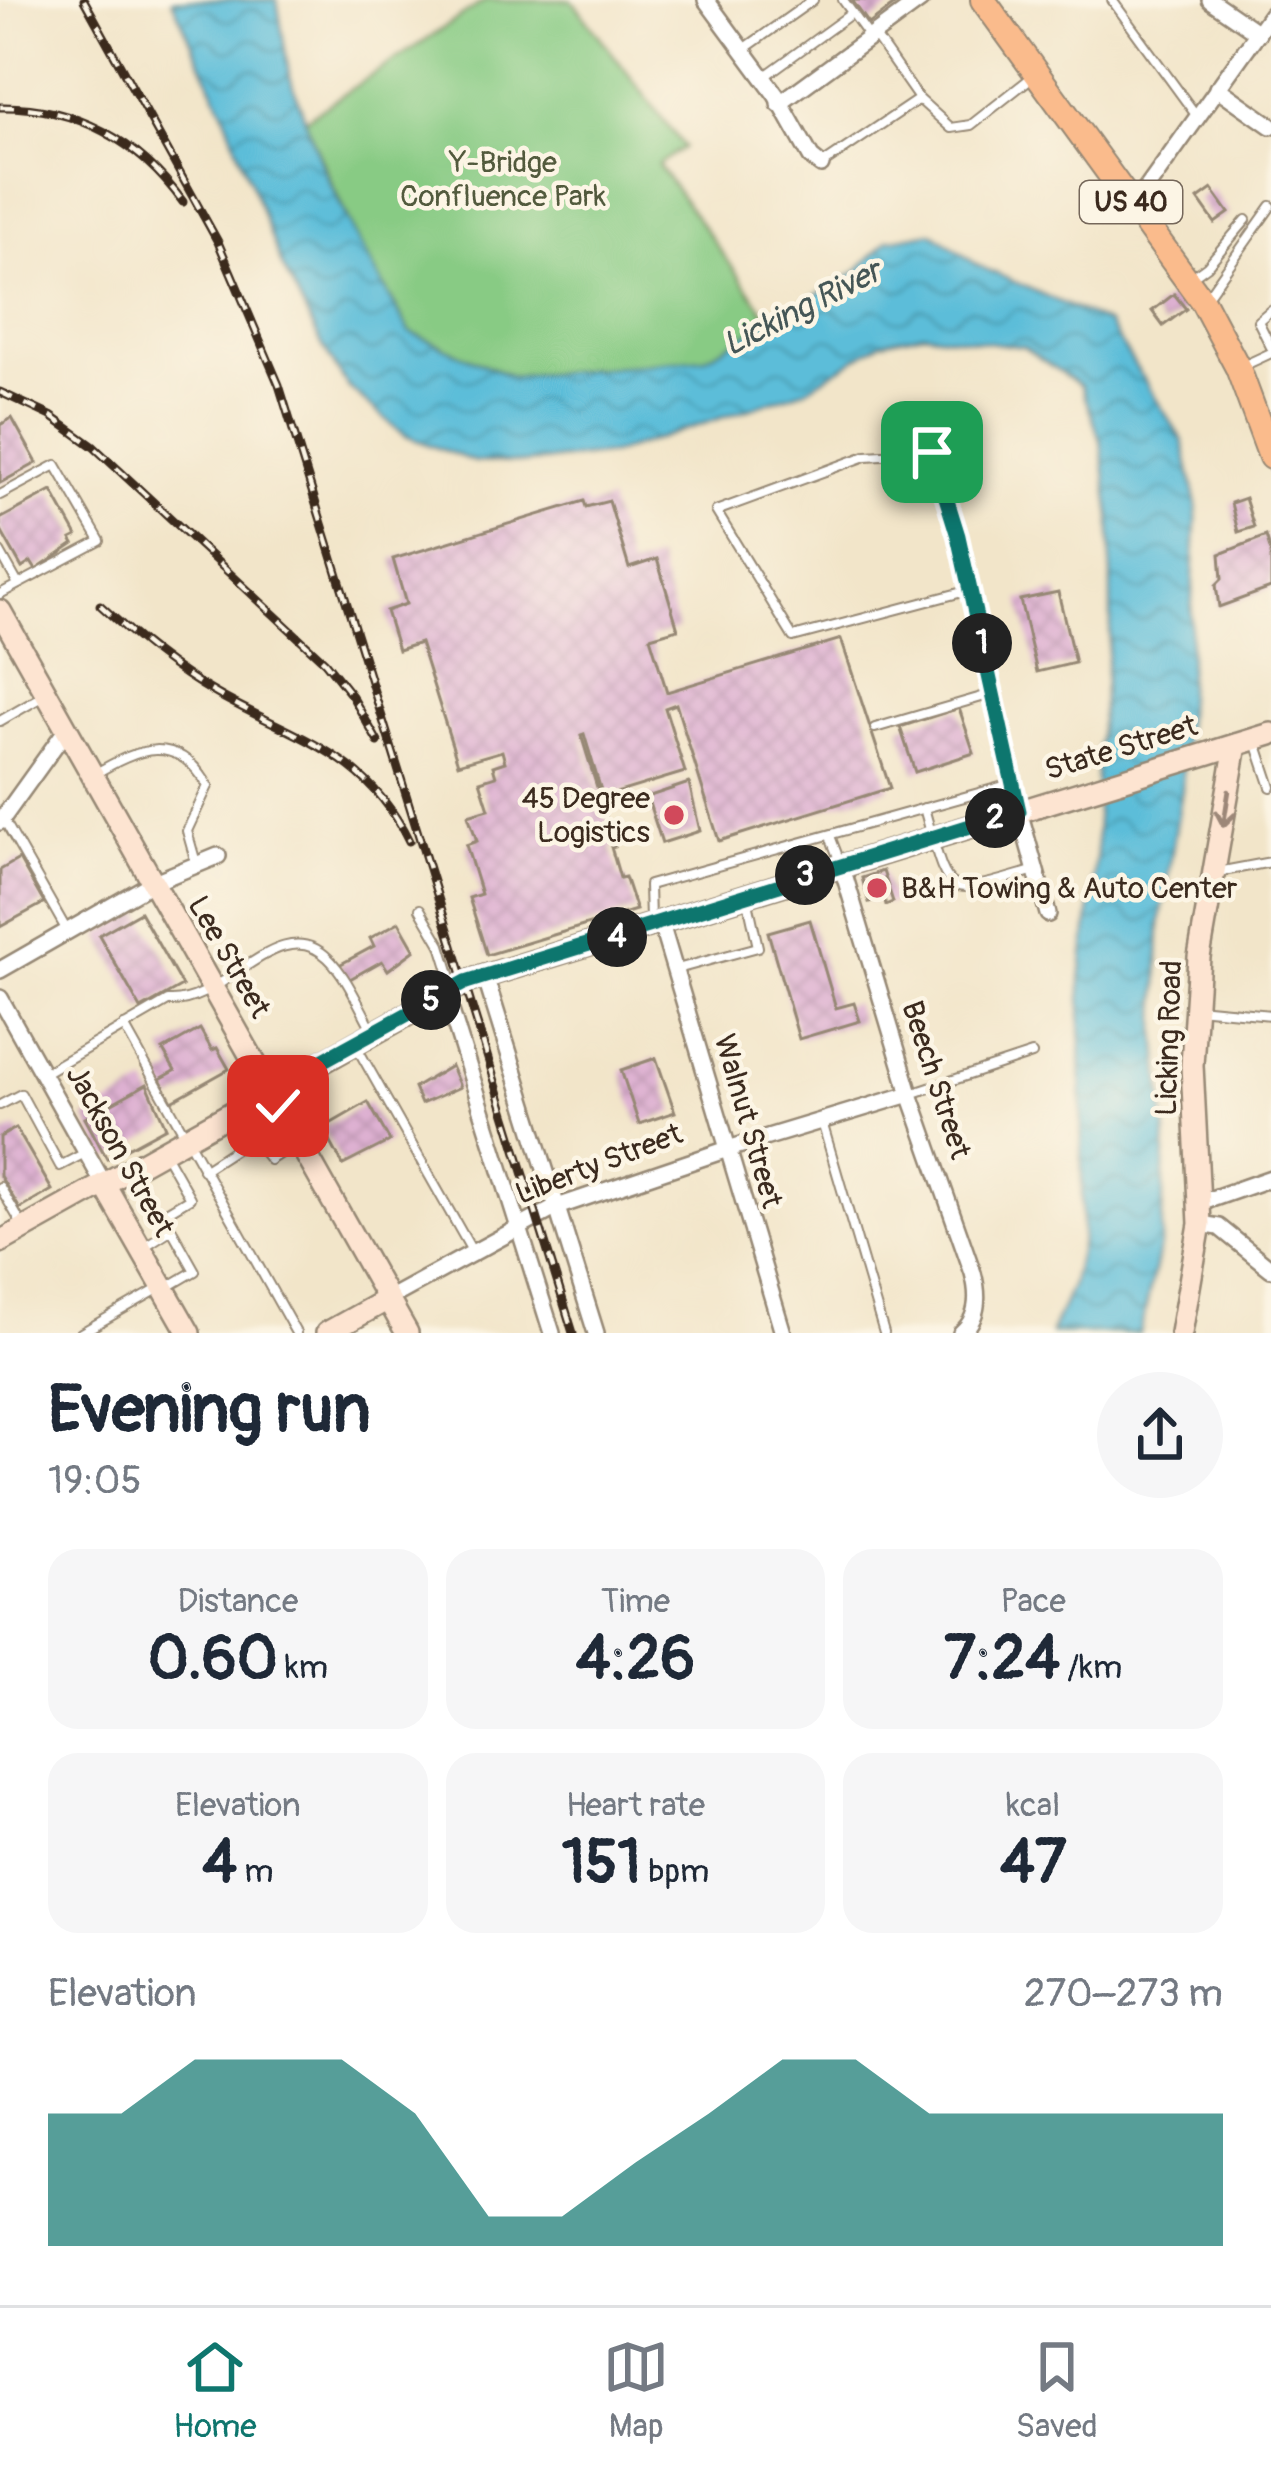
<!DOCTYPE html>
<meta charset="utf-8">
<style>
body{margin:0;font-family:Pangolin,sans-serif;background:#f6f6f7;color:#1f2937;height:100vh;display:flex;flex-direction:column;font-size:45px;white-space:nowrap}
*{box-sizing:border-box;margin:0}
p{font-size:39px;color:#747a83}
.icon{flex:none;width:66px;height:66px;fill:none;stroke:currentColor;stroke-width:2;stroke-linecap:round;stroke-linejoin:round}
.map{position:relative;height:1333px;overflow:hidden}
.panel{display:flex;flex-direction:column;background:#fff;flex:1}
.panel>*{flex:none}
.pin{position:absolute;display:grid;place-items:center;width:102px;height:102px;color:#fff;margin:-51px;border-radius:24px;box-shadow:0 6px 18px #0006}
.km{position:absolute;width:60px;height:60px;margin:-30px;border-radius:50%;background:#222;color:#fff;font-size:33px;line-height:60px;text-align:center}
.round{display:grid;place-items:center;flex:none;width:126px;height:126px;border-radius:63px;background:#f6f6f7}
.summary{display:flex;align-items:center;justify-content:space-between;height:204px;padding:0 48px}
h1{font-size:66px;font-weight:800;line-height:90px}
.metrics{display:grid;grid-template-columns:repeat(3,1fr);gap:18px;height:204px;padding:12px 48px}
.metrics div{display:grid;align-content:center;border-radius:30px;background:#f6f6f7;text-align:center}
.metrics b{font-size:60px;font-weight:800}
.metrics small{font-size:33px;font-weight:400}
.metrics p{font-size:33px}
.chart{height:336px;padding:24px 48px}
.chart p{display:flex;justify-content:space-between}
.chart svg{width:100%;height:216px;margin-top:12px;fill:#0f766e;opacity:.7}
.tabs{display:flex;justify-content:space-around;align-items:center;height:168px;border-top:3px solid #e0e1e3;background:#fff;font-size:33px;color:#747a83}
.tabs a{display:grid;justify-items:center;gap:6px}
.tabs .active{color:#0f766e}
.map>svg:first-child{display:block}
.green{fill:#88cb84;stroke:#627a51;stroke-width:3}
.water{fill:url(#water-waves);stroke:#4b747c;stroke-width:3}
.building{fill:url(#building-cross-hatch)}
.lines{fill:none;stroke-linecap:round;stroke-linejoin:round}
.lane-casing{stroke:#968874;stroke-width:12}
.street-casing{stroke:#968874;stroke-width:20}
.secondary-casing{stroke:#968874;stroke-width:26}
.primary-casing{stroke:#968874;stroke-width:28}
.lane{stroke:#fff;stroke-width:8}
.street{stroke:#fff;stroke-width:15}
.secondary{stroke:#fde4d1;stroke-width:21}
.primary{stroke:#fabb8c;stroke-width:24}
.rail-casing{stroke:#3b2a1e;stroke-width:9}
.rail{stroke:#fcf5e5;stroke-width:4.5;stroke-dasharray:14;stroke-linecap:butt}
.oneway{stroke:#9c8778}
.route-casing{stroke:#fff;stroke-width:24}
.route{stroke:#0f766e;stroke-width:15}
.poi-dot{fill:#d1495b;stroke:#fcf5e5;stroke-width:4.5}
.labels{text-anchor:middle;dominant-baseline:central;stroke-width:9;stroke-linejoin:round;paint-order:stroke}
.shield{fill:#fcf5e5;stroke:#75675a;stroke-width:3}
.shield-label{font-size:27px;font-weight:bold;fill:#3b2a1e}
.park-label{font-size:30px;fill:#525a3d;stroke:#fcf5e5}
.street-label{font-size:30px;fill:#3b2a1e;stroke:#fcf5e5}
.poi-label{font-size:30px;fill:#3b2a1e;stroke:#fcf5e5;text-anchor:end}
.water-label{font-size:33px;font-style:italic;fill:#455656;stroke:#fcf5e5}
</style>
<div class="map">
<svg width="1271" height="1333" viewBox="0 0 1271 1333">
<defs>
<pattern id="water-waves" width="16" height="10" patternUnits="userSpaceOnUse" patternTransform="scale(3)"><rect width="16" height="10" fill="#5bbdd9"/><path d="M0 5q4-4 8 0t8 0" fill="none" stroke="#4c9aaf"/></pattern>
<pattern id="building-cross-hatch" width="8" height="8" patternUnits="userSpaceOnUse" patternTransform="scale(3)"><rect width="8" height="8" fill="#deb1d2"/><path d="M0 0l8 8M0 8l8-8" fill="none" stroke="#bf98b4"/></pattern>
</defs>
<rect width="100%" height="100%" fill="#fcf5e5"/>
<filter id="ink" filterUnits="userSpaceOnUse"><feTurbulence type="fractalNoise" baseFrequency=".00833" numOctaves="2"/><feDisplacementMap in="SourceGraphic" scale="24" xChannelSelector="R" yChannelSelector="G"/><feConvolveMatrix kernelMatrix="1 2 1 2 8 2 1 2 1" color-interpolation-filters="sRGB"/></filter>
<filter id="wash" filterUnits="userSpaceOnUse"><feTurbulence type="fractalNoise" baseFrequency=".004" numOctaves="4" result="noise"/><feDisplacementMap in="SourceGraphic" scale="48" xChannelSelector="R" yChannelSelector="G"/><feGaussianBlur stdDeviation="2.7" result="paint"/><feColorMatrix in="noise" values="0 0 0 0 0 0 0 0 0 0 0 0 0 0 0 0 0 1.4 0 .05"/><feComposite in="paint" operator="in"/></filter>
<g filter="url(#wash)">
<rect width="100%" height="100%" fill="#f2e5c9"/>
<polygon class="green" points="486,0 572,0 684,147 658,165 771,320 705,359 513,377 410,332 356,238 304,120"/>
<polygon class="water" points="172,0 277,0 289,74 321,163 356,238 410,332 513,377 705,358 856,272 888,240 932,232 977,265 1108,324 1183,441 1197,505 1182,790 1160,924 1157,1031 1166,1135 1161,1241 1140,1333 1051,1333 1072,1284 1082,1237 1081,978 1097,852 1096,763 1111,622 1111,518 1101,441 1081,386 1023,347 923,333 882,342 805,390 612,454 526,463 475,462 405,436 347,386 321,343 282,266 223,110"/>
<g id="blocks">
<g class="building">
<polygon points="852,0 901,0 869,24"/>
<polygon points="1212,189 1229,213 1215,223 1198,199"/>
<polygon points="1174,294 1186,309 1163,326 1152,311"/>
<polygon points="12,418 37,463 0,483 0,425"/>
<polygon points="52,491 77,536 71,539 74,544 36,570 31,562 22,568 0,529 0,519"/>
<polygon points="1245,498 1254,527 1238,532 1231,503"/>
<polygon points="584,501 586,507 609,501 629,568 657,559 678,629 650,637 667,692 841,639 890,788 719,841 676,704 665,708 685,772 603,797 584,734 581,735 615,846 611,847 620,878 625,877 636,910 487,955 469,898 481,894 466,845 477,841 468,815 489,809 480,781 496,776 493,766 505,762 502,751 458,764 420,643 398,650 386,611 406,604 393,559"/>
<polygon points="1266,536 1271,552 1271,588 1219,607 1216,585 1222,579 1220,554"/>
<polygon points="1058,592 1075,663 1037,672 1020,600"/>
<polygon points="959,708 974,753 915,772 900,727"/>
<polygon points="689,783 700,831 662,843 647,797"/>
<polygon points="19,859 44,903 0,927 0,870"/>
<polygon points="883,871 893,902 886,905 884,897 869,902 862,878"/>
<polygon points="140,912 182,986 141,1009 99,935"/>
<polygon points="810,920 836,1008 854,1003 860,1021 799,1039 768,932"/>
<polygon points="399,922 415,950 388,970 382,961 348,980 339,965 374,946 370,938"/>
<polygon points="200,1029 212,1050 217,1048 229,1069 172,1101 160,1079 175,1071 163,1050"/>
<polygon points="656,1058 675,1112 639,1124 621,1070"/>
<polygon points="451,1066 460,1087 421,1104 414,1088"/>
<polygon points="147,1084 166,1127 107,1159 85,1118"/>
<polygon points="368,1102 390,1141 343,1165 323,1128"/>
<polygon points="16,1128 52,1190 20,1209 0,1176 0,1137"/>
</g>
</g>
</g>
<g filter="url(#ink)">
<use href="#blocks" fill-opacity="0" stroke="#968874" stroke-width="3"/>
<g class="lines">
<defs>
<g id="lane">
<polyline points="843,0 869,36"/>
<polyline points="1112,0 1196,115"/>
<polyline points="875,36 919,99 951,128 971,125 1032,77"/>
<polyline points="744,49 813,0"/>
<polyline points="765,76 852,13"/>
<polyline points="821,165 919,99"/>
<polyline points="1189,279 1207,266 1246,220"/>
<polyline points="1206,298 1271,206"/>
<polyline points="1271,310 1258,321 1271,347"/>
<polyline points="1245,365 1271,353"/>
<polyline points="0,495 56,465 100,541 0,594"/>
<polyline points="0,552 18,584"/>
<polyline points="970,590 793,637 716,511 866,456 932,452 958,536 1006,744 1011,784"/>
<polyline points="0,721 45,695"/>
<polyline points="875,728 992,694"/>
<polyline points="1256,742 1271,787"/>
<path d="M 93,775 C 138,748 177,732 208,786 L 187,831 L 196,863"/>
<path d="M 924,808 C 951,902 941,897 1036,870"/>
<polyline points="3,818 66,929"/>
<polyline points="830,836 840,862"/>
<polyline points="1218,872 1271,862"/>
<polyline points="420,909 441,945 454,987"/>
<polyline points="650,920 649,885 1011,784 1018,808"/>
<polyline points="677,969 758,947 747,897"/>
<polyline points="1197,1008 1271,1015"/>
<polyline points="124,1026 296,1333"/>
<polyline points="355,1044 472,1251"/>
<path d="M 44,1073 L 168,1001 C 225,1005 279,910 328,958 C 347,976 360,1008 373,1031"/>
<polyline points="911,1094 1032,1054"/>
<polyline points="0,1105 21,1094 60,1166 85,1153"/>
<polyline points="822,1122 884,1333"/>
<polyline points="203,1170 248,1141 255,1141 270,1160 297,1142"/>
<polyline points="130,1173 146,1200 163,1214 195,1271 166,1288"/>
<polyline points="0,1187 24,1228"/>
<polyline points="163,1214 190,1198 165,1154"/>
<polyline points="142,1248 172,1229"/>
<polyline points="81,1333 158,1289"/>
</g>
<g id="street">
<polyline points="706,0 776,95 811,157 821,165"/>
<polyline points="1210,0 1258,33"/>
<polyline points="1217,88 1271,126"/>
<polyline points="779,104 921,0"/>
<polyline points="1134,206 1271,14"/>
<polyline points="1019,811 1048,914"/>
<polyline points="0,822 66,730"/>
<path d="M 841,864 L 910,1094 L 973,1273 C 979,1295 979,1318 961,1333"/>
<polyline points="661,924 783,1333"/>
<polyline points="0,970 152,883 218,856"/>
<polyline points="485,976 596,1333"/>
<polyline points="445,992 552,1333"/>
<polyline points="0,998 104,1184"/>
<polyline points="1200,1203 1271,1178"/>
<polyline points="1200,1224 1219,1227 1271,1269"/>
<polyline points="388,1299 557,1207 728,1149 910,1094"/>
</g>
<g id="secondary">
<polyline points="0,611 407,1333"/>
<polyline points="104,1184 189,1333"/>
<polyline points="0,1242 466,982 1271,734"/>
<polyline points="327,1333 388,1299"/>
<polyline points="1181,1333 1200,1224 1192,1065 1199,957 1236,745"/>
</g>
<polyline id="primary" points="983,0 1203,302 1238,368 1271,457"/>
</defs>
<use href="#lane" class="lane-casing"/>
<use href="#street" class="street-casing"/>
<use href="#secondary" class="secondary-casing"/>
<use href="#primary" class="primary-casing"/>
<use href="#lane" class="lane"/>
<use href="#street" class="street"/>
<use href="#secondary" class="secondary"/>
<use href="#primary" class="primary"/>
<defs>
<g id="rail">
<polyline points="84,0 218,242 279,385 573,1333"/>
<path d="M 0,107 C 76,106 139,141 183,202"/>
<polyline points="0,392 51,416 94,447 325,662 352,696 378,742"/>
<path d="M 100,605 C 137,639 173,669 217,694 C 296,739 366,752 409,841"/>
</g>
</defs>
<use href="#rail" class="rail-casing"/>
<use href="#rail" class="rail"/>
</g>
<defs><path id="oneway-shaft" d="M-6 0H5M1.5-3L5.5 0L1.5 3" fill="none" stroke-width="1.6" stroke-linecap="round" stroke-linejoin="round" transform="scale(3)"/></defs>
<use class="oneway" href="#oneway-shaft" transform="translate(1226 809) rotate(99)"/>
</g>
<g class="lines" filter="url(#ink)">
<defs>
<polyline id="route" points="278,1106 269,1090 466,982 1019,811 958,536 932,452"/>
</defs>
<use href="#route" class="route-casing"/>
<use href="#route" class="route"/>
</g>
<g class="poi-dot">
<circle cx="674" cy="815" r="12"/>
<circle cx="877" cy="888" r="12"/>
</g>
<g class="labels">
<rect class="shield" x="1080" y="181" width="102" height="42" rx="9"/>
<g class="shield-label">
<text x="1131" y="202">US 40</text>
</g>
<g class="park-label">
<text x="503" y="162">Y-Bridge<tspan x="503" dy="34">Confluence Park</tspan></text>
</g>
<g class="street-label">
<text transform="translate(1121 748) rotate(-17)">State Street</text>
<text transform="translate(229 957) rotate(60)">Lee Street</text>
<text transform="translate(1169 1038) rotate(-88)">Licking Road</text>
<text transform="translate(936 1080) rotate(72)">Beech Street</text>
<text transform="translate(748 1121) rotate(74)">Walnut Street</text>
<text transform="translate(120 1151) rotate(61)">Jackson Street</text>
<text transform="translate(599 1164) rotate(-21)">Liberty Street</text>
</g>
<g class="poi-label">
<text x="650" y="798">45 Degree<tspan x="650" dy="34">Logistics</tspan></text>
<text x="901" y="888" text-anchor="start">B&amp;H Towing &amp; Auto Center</text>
</g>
<g class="water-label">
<text transform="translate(802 308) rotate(-27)">Licking River</text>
</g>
</g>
</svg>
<div class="pin" style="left:932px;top:452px;background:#1e9e55"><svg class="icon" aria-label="arrive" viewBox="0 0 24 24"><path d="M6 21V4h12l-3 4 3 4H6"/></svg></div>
<div class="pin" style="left:278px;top:1106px;background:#d93025"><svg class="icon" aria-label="check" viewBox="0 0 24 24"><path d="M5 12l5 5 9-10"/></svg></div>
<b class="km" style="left:982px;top:643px">1</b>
<b class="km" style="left:995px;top:818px">2</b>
<b class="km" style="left:805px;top:875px">3</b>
<b class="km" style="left:617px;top:937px">4</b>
<b class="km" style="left:431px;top:1000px">5</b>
</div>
<section class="panel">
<div class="summary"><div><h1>Evening run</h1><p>19:05</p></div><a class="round"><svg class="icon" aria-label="share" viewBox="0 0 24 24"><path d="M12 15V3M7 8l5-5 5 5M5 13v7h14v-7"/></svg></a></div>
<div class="metrics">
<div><p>Distance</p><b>0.60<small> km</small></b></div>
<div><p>Time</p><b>4:26</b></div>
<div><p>Pace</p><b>7:24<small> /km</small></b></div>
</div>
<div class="metrics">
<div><p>Elevation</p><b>4<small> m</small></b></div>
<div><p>Heart rate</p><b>151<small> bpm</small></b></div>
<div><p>kcal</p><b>47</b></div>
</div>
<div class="chart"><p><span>Elevation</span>270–273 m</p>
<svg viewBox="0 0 160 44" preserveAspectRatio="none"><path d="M0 44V17L10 17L20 6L30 6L40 6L50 17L60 38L70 38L80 27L90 17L100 6L110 6L120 17L130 17L140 17L150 17L160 17V44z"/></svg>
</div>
</section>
<nav class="tabs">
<a class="active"><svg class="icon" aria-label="home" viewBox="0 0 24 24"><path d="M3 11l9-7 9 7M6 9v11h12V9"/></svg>Home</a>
<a><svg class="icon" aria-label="map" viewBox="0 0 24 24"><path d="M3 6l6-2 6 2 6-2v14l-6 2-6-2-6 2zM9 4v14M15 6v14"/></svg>Map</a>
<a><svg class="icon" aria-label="saved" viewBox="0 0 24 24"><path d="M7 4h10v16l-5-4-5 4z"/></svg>Saved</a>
</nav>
